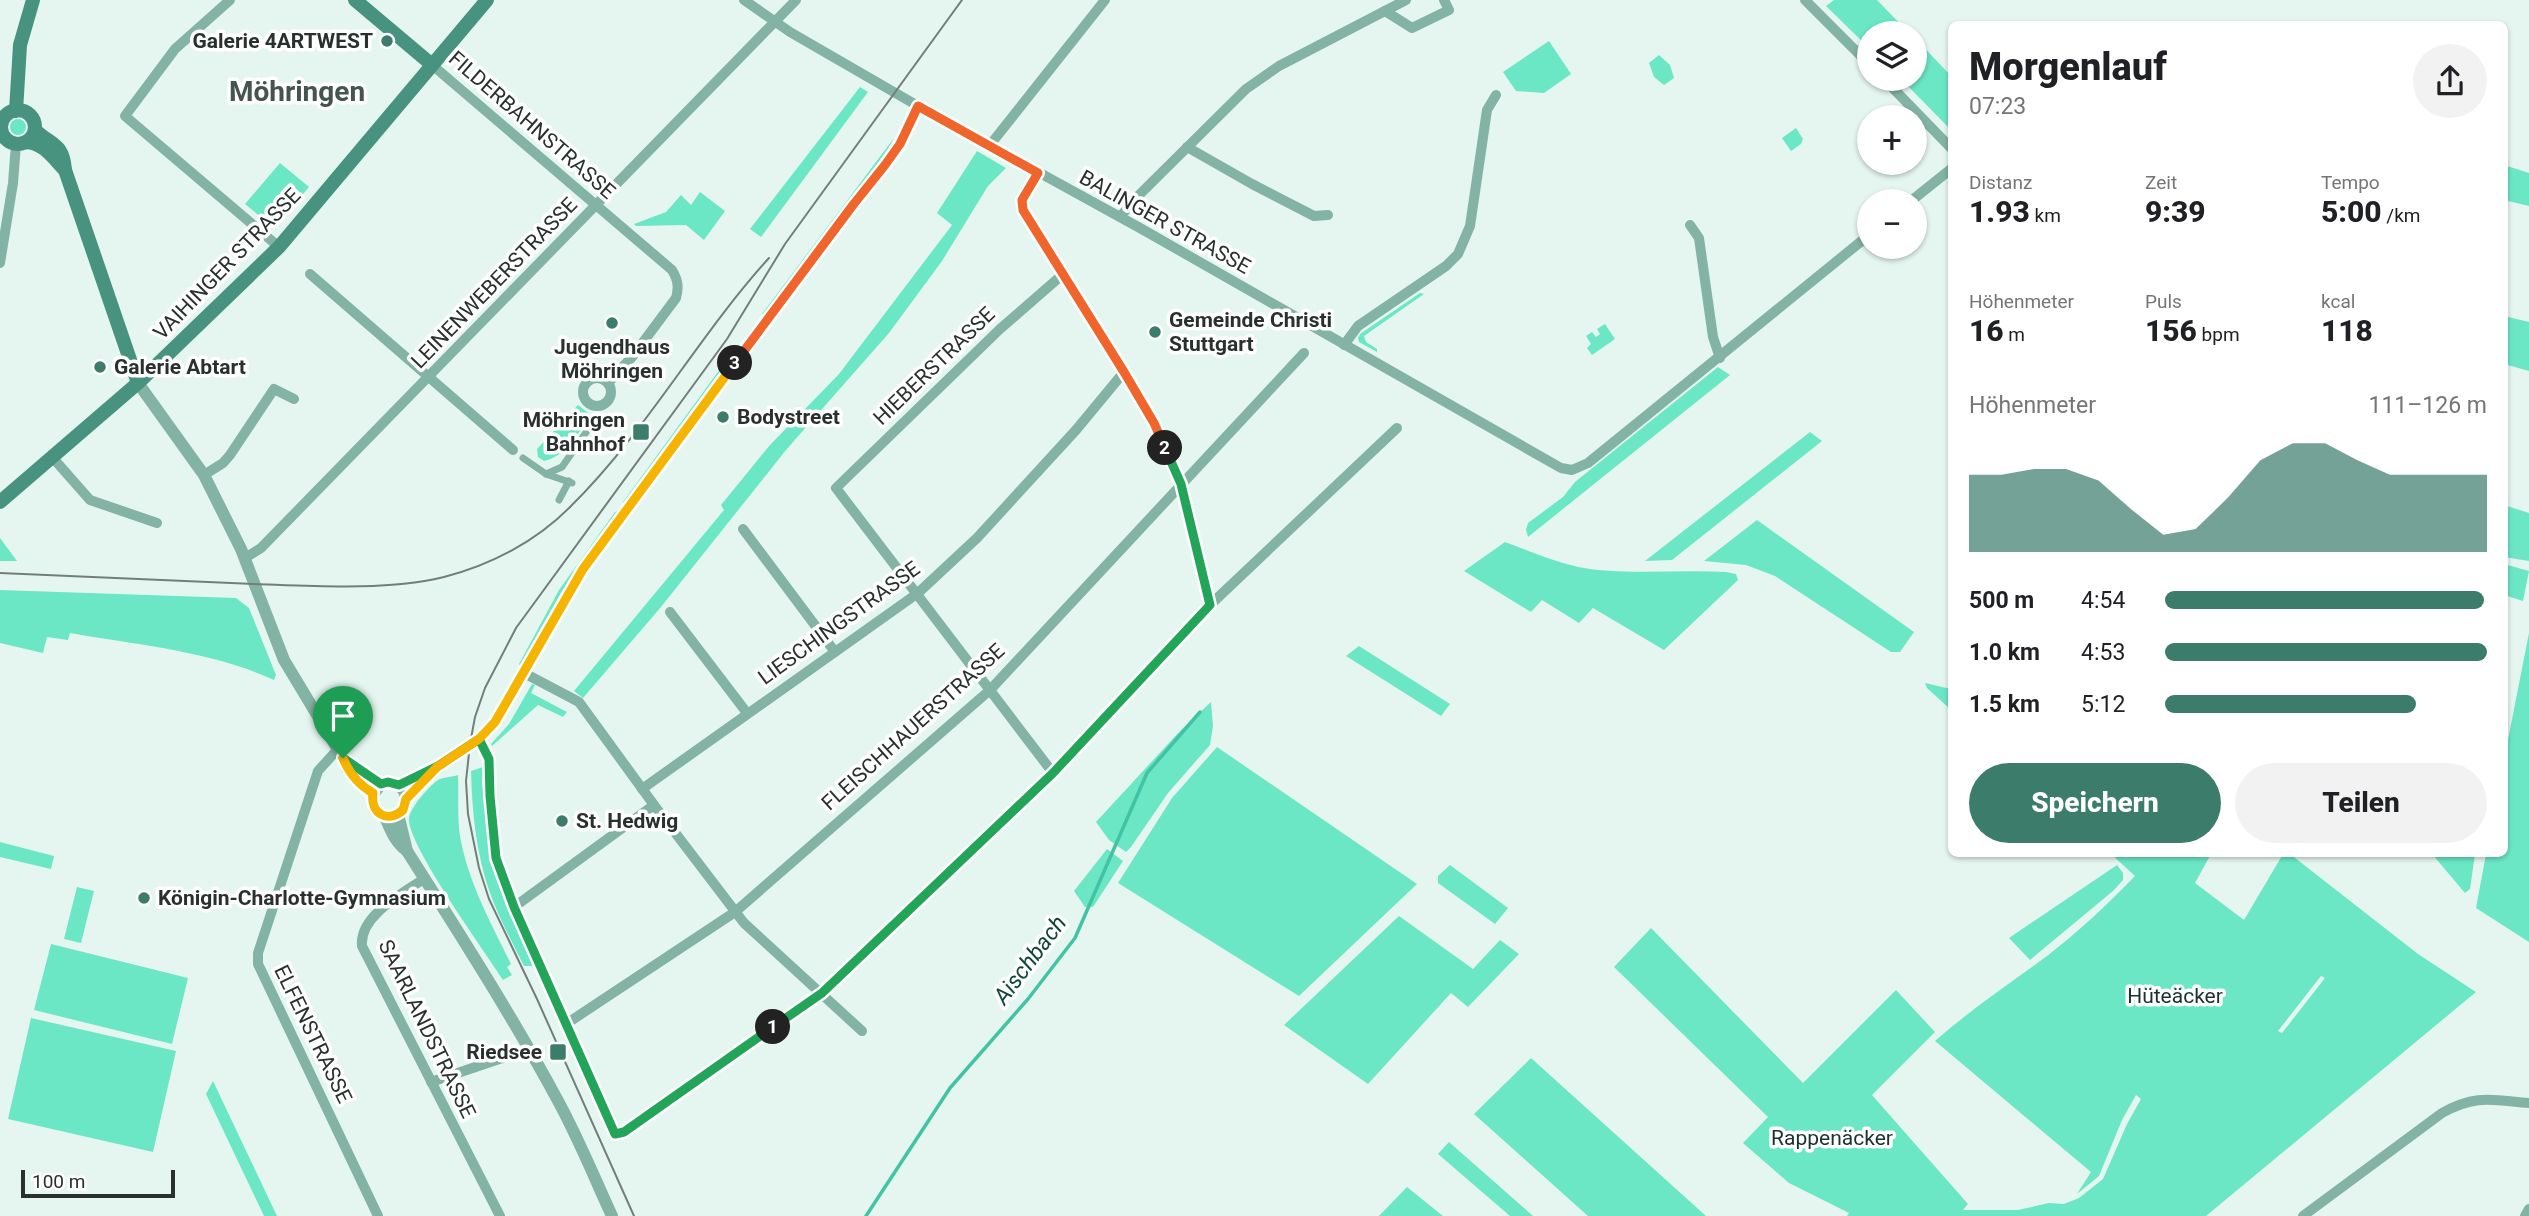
<!DOCTYPE html>
<html lang="de">
<meta charset="utf-8">
<style>
body{margin:0;font-family:Roboto,sans-serif;background:#f2f2f2;color:#202124;height:100vh;display:flex;flex-direction:column;font-size:26px;white-space:nowrap}
*{box-sizing:border-box;margin:0}
p{font-size:23px;color:#757577}
.icon{flex:none;width:38px;height:38px;fill:none;stroke:currentColor;stroke-width:2;stroke-linecap:round;stroke-linejoin:round}
.map{position:relative;flex:1;overflow:hidden}
.drawer{position:absolute;left:1948px;top:21px;width:560px;height:836px;display:flex;flex-direction:column;background:#fff;border-radius:10px;box-shadow:0 2px 5px #0004}
.drawer>*{flex:none}
.controls{position:absolute;left:1857px;top:21px;display:grid;gap:14px}
.controls a{display:grid;place-items:center;width:70px;height:70px;border-radius:50%;background:#fff;box-shadow:0 2px 5px #0004;font-size:35px}
.scale{position:absolute;left:21px;bottom:18px;width:154px;box-sizing:border-box;padding-left:7px;border:4px solid #29302e;border-top:0;font-size:19px;line-height:24px;white-space:nowrap;color:#29302e;-webkit-text-stroke:5px #fefefe;paint-order:stroke}
.pin{position:absolute;display:grid;place-items:center;width:60px;height:60px;color:#fff;margin:-72px -30px;border-radius:50% 50% 50% 0;rotate:-45deg;box-shadow:0 0 7px #0007}
.pin .icon{rotate:45deg}
.km{position:absolute;width:35px;height:35px;margin:-18px;border-radius:50%;background:#222;color:#fff;font-size:19px;line-height:35px;text-align:center}
.round{display:grid;place-items:center;flex:none;width:74px;height:74px;border-radius:37px;background:#f2f2f2}
.summary{display:flex;align-items:center;justify-content:space-between;height:119px;padding:0 21px}
h1{font-size:38px;font-weight:800;line-height:52px}
.stats{display:grid;grid-template-columns:repeat(3,1fr);gap:10px;height:119px;padding:7px 21px}
.stats div{display:grid;align-content:center}
.stats b{font-size:30px;font-weight:800}
.stats small{font-size:19px;font-weight:400}
.stats p{font-size:19px}
.chart{height:196px;padding:14px 21px}
.chart p{display:flex;justify-content:space-between}
.chart svg{width:100%;height:126px;margin-top:7px;fill:#3c7c6b;opacity:.7}
.cta{display:flex;gap:14px;margin-top:auto;padding:14px 21px}
.cta a{flex:1;height:80px;border-radius:42px;background:#3c7c6b;color:#fff;font-size:28px;font-weight:800;line-height:80px;text-align:center}
.cta a+a{background:#f2f2f2;color:#202124}
ul{padding:0 21px;list-style:none;font-size:23px}
li{display:grid;grid-template-columns:112px 84px 1fr;align-items:center;height:52px}
li i{height:18px;border-radius:9px;background:#3c7c6b}
.map>svg:first-child{display:block}
.green{fill:#6be7c6;fill-rule:evenodd}
.lines{fill:none;stroke-linecap:round;stroke-linejoin:round}
.stream{stroke:#42c3a4;stroke-width:3.5}
.pedestrian{stroke:#83b3a4;stroke-width:7}
.minor{stroke:#83b3a4;stroke-width:10}
.tertiary{stroke:#83b3a4;stroke-width:12}
.secondary{stroke:#47937f;stroke-width:14}
.tram{stroke:#737e7a;stroke-width:2}
.minor-bridge{stroke:#83b3a4;stroke-width:10}
.split-1-casing{stroke:#fff;stroke-width:14}
.split-2-casing{stroke:#fff;stroke-width:14}
.split-3-casing{stroke:#fff;stroke-width:14}
.split-4-casing{stroke:#fff;stroke-width:14}
.split-1{stroke:#22a559;stroke-width:9}
.split-2{stroke:#22a559;stroke-width:9}
.split-3{stroke:#f0652b;stroke-width:9}
.split-4{stroke:#f5b400;stroke-width:9}
.poi-dot{fill:#3c7c6b;stroke:#fefefe;stroke-width:2.5}
.labels{text-anchor:middle;dominant-baseline:central;stroke-width:7;stroke-linejoin:round;paint-order:stroke}
.poi-label{font-size:21px;font-weight:bold;fill:#29302e;stroke:#fefefe;text-anchor:start}
.street-label{font-size:21px;fill:#29302e;stroke:#fefefe}
.park-label{font-size:21px;fill:#1b312b;stroke:#fefefe}
.water-label{font-size:23px;font-style:italic;fill:#11483b;stroke:#fefefe}
.district-label{font-size:28px;font-weight:bold;fill:#465450;stroke:#fefefe}
</style>
<div class="map">
<svg width="2529" height="1216" viewBox="0 0 2529 1216">
<rect width="100%" height="100%" fill="#e5f6f0"/>
<g class="green">
<polygon points="1834,0 1877,0 1909,33 1869,33 1869,48 1826,6"/>
<polygon points="1915,38 1951,76 1951,130 1901,79 1914,79"/>
<polygon points="1549,41 1571,74 1544,93 1516,91 1503,72"/>
<polygon points="1659,55 1670,65 1674,78 1664,85 1654,77 1649,63"/>
<polygon points="860,87 868,92 761,237 750,229"/>
<circle cx="18" cy="127" r="8"/>
<polygon points="1796,128 1803,139 1801,144 1791,151 1782,138"/>
<polygon points="894,138 887,151 766,314 762,314"/>
<polygon points="977,151 1006,168 988,186 942,261 889,333 786,450 661,607 583,698 574,691 724,510 721,505 770,445 839,374 952,225 937,213"/>
<polygon points="280,163 309,187 274,228 245,204"/>
<polygon points="2504,165 2529,173 2529,206 2504,200"/>
<polygon points="700,192 725,211 704,240 686,225 636,226 634,224 666,212 681,195 691,205"/>
<polygon points="1420,293 1424,294 1364,336 1366,342 1377,349 1377,352 1359,342 1358,338 1360,334"/>
<polygon points="2504,316 2529,322 2529,371 2504,364"/>
<polygon points="1605,324 1615,339 1592,355 1587,348 1591,344 1586,336 1592,332 1596,337 1600,334 1597,329"/>
<polygon points="723,365 728,365 623,506 623,502"/>
<polygon points="1718,367 1730,375 1528,537 1526,530 1528,523 1563,497 1575,482"/>
<path d="M 578,405 L 591,415 C 579,432 565,457 544,461 L 538,457 L 537,449 Z"/>
<polygon points="1810,432 1822,441 1672,560 1645,561"/>
<polygon points="2504,505 2529,513 2529,561 2504,557"/>
<polygon points="619,511 562,591 521,667 519,664 559,590 615,512"/>
<polygon points="1757,520 1914,632 1900,652 1891,652 1775,576 1746,565 1704,561"/>
<polygon points="0,538 17,561 0,561"/>
<path d="M 1505,542 C 1529,551 1552,561 1578,567 C 1625,576 1677,569 1726,572 L 1736,574 L 1738,580 L 1664,650 L 1593,608 L 1579,623 L 1542,600 L 1531,612 L 1464,571 Z"/>
<polygon points="2504,564 2529,571 2523,601 2504,595"/>
<path d="M 0,590 L 236,598 L 249,608 L 276,675 L 274,680 C 211,651 138,645 70,633 L 68,640 L 47,637 L 43,653 L 0,643 Z"/>
<polygon points="2529,633 2529,942 2476,908 2486,854 2504,854 2504,760"/>
<polygon points="1359,646 1450,704 1441,716 1346,656"/>
<polygon points="1925,683 1951,689 1951,710 1927,688"/>
<polygon points="532,684 535,685 531,693 567,712 563,717 538,705 492,746 491,744 509,724"/>
<polygon points="1211,702 1213,726 1210,745 1168,793 1131,847 1126,852 1109,840 1096,822 1180,731"/>
<polygon points="1217,747 1417,884 1299,996 1118,883 1172,798"/>
<path d="M 483,767 L 482,783 L 492,868 L 534,966 L 524,966 C 512,942 499,918 490,893 C 476,853 472,812 471,771 Z"/>
<path d="M 458,775 C 459,795 457,817 460,836 C 468,882 491,923 511,964 L 507,967 L 512,975 L 503,980 C 486,953 406,843 409,818 C 410,808 429,786 438,780 C 443,777 452,777 458,775 Z"/>
<polygon points="0,842 54,856 51,869 0,857"/>
<polygon points="1107,849 1123,861 1093,907 1085,907 1074,891"/>
<path d="M 2111,854 L 2211,854 L 2195,883 L 2244,920 L 2283,854 L 2290,854 L 2418,954 L 2476,992 L 2206,1216 L 1847,1216 L 1849,1213 L 1789,1183 L 1743,1143 L 1768,1117 L 1614,967 L 1651,928 L 1803,1083 L 1896,990 L 1935,1032 L 1872,1095 L 1968,1204 L 1963,1210 L 2018,1210 L 2049,1203 L 2064,1204 L 2079,1198 L 2103,1179 L 2127,1124 L 2141,1099 L 2136,1095 L 2122,1120 L 2099,1176 L 2077,1194 L 2091,1172 L 1935,1041 C 1970,1010 2009,984 2047,956 C 2078,932 2107,905 2135,876 ZM 2321,976 L 2325,978 L 2282,1033 L 2278,1031 Z"/>
<polygon points="2432,854 2475,854 2470,889 2465,893"/>
<polygon points="1450,865 1508,908 1495,924 1438,883 1438,876"/>
<polygon points="2117,865 2123,873 2123,880 2113,891 2030,960 2009,938"/>
<polygon points="77,887 94,891 81,943 64,939"/>
<polygon points="1399,916 1473,969 1500,940 1519,954 1468,1007 1451,993 1368,1084 1284,1025"/>
<polygon points="51,944 188,978 172,1044 34,1010"/>
<polygon points="31,1018 176,1051 153,1152 8,1119"/>
<polygon points="1531,1058 1706,1216 1588,1216 1474,1114"/>
<polygon points="213,1081 277,1216 264,1216 206,1094"/>
<polygon points="1449,1142 1533,1216 1510,1216 1438,1154"/>
<polygon points="1407,1187 1443,1216 1379,1216"/>
</g>
<g class="lines">
<polyline class="stream" points="866,1216 950,1088 1028,999 1075,938 1147,773 1200,712"/>
<g class="pedestrian">
<polyline points="523,458 546,474 572,483"/>
<polyline points="546,474 562,467 596,418"/>
<polyline points="559,500 569,481"/>
</g>
<g class="minor">
<polyline points="230,0 175,49 125,116 279,247"/>
<polyline points="744,0 790,32 918,106 1140,228 1561,468 1572,470 1588,463 1869,235"/>
<polyline points="1805,0 1869,64"/>
<polyline points="1385,11 1412,28 1449,10 1444,0"/>
<path d="M 431,64 L 672,270 C 678,280 679,287 676,298 L 632,357 L 608,383"/>
<polyline points="1884,79 1951,148"/>
<polyline points="990,145 1105,0"/>
<polyline points="1187,147 1252,184 1314,216 1328,215"/>
<polyline points="1038,173 1022,200 1023,210 1154,423 1181,484 1210,605"/>
<polyline points="1911,201 1951,169"/>
<polyline points="1120,217 1136,198 1246,89 1279,66 1406,0"/>
<polyline points="1690,225 1699,238 1713,337 1720,358"/>
<polyline points="0,263 13,183 16,144"/>
<polyline points="310,274 513,450"/>
<polyline points="1344,345 1358,326 1446,266 1458,254 1470,226 1487,110 1496,95"/>
<circle cx="597" cy="392" r="14"/>
<polyline points="53,458 90,500 157,523"/>
<polyline points="204,475 223,463 230,455 274,389 294,399"/>
<polyline points="743,529 835,652"/>
<polyline points="245,558 261,548 796,0"/>
<polyline points="670,612 747,713"/>
<polyline points="524,673 579,702 654,805 744,923 862,1031"/>
<polyline points="479,739 489,759 490,796 496,858 514,907 615,1134 619,1134 822,993 1053,773 1210,605 1397,428"/>
<path d="M 474,742 C 505,718 521,678 539,644 C 553,618 567,593 583,569 L 853,205 L 900,144 L 918,106"/>
<polyline points="337,750 318,771 258,953 258,964 378,1216"/>
<polyline points="1053,773 836,488 1000,329 1062,275"/>
<polyline points="399,785 433,769"/>
<polyline points="642,789 918,593 977,538 1076,430 1124,372"/>
<polyline points="406,799 437,767"/>
<path d="M 425,878 C 402,894 359,916 362,946 L 500,1216"/>
<polyline points="514,907 654,805"/>
<polyline points="566,1024 735,912 990,690 1304,353"/>
<polyline points="431,1082 529,1049"/>
<path d="M 2303,1216 L 2442,1113 C 2476,1094 2492,1100 2529,1103"/>
<polyline points="2525,1216 2529,1209"/>
</g>
<g class="tertiary">
<polyline points="138,383 204,475 241,549 284,660 343,758 347,769 372,793"/>
<path d="M 343,758 L 381,784 C 402,777 415,799 398,814 L 385,817 L 375,810 L 372,796 L 381,784"/>
<polyline points="398,814 407,851"/>
<path d="M 385,817 C 391,831 395,842 407,851 C 459,933 511,1014 557,1099 C 578,1137 594,1177 612,1216"/>
</g>
<g class="secondary">
<polyline points="355,0 431,64"/>
<circle cx="18" cy="127" r="17"/>
<polyline points="16,111 20,45 33,0"/>
<path d="M 35,130 C 52,146 63,143 65,170 L 138,383"/>
<path d="M 26,142 C 44,143 53,158 65,170"/>
<polyline points="0,502 138,383 279,247 487,0"/>
</g>
<g class="tram">
<path d="M 0,573 C 85,577 169,580 254,584 C 313,586 386,591 444,577 C 491,565 537,541 571,506 C 647,431 698,336 769,258"/>
<polyline points="634,1216 537,999 489,899 479,868 468,814 466,781 470,744 475,717 485,688 516,628 727,339 785,244 962,0"/>
</g>
<polyline class="minor-bridge" points="438,766 474,743"/>
</g>
<g class="lines">
<defs>
<polyline id="split-1" points="343,758 381,784 388,782 399,785 438,766 479,739 489,759 490,796 496,858 514,907 615,1134 624,1132 773,1027"/>
<polyline id="split-2" points="773,1027 822,993 1053,773 1210,605 1181,484 1165,448"/>
<polyline id="split-3" points="735,363 853,205 885,165 900,144 918,106 1038,173 1022,200 1023,210 1124,372 1154,423 1165,448"/>
<path id="split-4" d="M 343,758 C 349,773 359,785 373,793 C 370,813 387,824 403,810 L 406,799 L 437,767 L 479,739 L 495,722 L 583,569 L 735,363"/>
</defs>
<use href="#split-1" class="split-1-casing"/>
<use href="#split-2" class="split-2-casing"/>
<use href="#split-3" class="split-3-casing"/>
<use href="#split-4" class="split-4-casing"/>
<use href="#split-1" class="split-1"/>
<use href="#split-2" class="split-2"/>
<use href="#split-3" class="split-3"/>
<use href="#split-4" class="split-4"/>
</g>
<g class="poi-dot">
<circle cx="387" cy="41" r="7"/>
<circle cx="612" cy="323" r="7"/>
<circle cx="1155" cy="332" r="7"/>
<circle cx="100" cy="367" r="7"/>
<circle cx="723" cy="417" r="7"/>
<rect x="632" y="423" width="18" height="18" rx="3.5"/>
<circle cx="562" cy="821" r="7"/>
<circle cx="144" cy="898" r="7"/>
<rect x="549" y="1043" width="18" height="18" rx="3.5"/>
</g>
<g class="labels">
<g class="poi-label">
<text x="373" y="41" text-anchor="end">Galerie 4ARTWEST</text>
<text x="1169" y="320">Gemeinde Christi<tspan x="1169" dy="24">Stuttgart</tspan></text>
<text x="612" y="347" text-anchor="middle">Jugendhaus<tspan x="612" dy="24">Möhringen</tspan></text>
<text x="114" y="367">Galerie Abtart</text>
<text x="737" y="417">Bodystreet</text>
<text x="625" y="420" text-anchor="end">Möhringen<tspan x="625" dy="24">Bahnhof</tspan></text>
<text x="576" y="821">St. Hedwig</text>
<text x="158" y="898">Königin-Charlotte-Gymnasium</text>
<text x="542" y="1052" text-anchor="end">Riedsee</text>
</g>
<g class="street-label">
<text transform="translate(532 125) rotate(41)">FILDERBAHNSTRASSE</text>
<text transform="translate(1165 222) rotate(29)">BALINGER STRASSE</text>
<text transform="translate(227 264) rotate(-46)">VAIHINGER STRASSE</text>
<text transform="translate(494 283) rotate(-46)">LEINENWEBERSTRASSE</text>
<text transform="translate(934 366) rotate(-44)">HIEBERSTRASSE</text>
<text transform="translate(839 623) rotate(-36)">LIESCHINGSTRASSE</text>
<text transform="translate(913 727) rotate(-42)">FLEISCHHAUERSTRASSE</text>
<text transform="translate(427 1029) rotate(64)">SAARLANDSTRASSE</text>
<text transform="translate(313 1034) rotate(64)">ELFENSTRASSE</text>
</g>
<g class="park-label">
<text x="2175" y="996">Hüteäcker</text>
<text x="1832" y="1138">Rappenäcker</text>
</g>
<g class="water-label">
<text transform="translate(1030 960) rotate(-53)">Aischbach</text>
</g>
<g class="district-label">
<text x="297" y="91">Möhringen</text>
</g>
</g>
</svg>
<div class="controls">
<a><svg class="icon" aria-label="layers" viewBox="0 0 24 24"><path d="M12 4l9 5-9 5-9-5zM3 14l9 5 9-5"/></svg></a>
<a>+</a>
<a>−</a>
</div>
<div class="scale">100 m</div>
<div class="pin" style="left:343px;top:758px;background:#1e9e55"><svg class="icon" aria-label="arrive" viewBox="0 0 24 24"><path d="M6 21V4h12l-3 4 3 4H6"/></svg></div>
<b class="km" style="left:773px;top:1027px">1</b>
<b class="km" style="left:1165px;top:448px">2</b>
<b class="km" style="left:735px;top:363px">3</b>
<section class="drawer">
<div class="summary"><div><h1>Morgenlauf</h1><p>07:23</p></div><a class="round"><svg class="icon" aria-label="share" viewBox="0 0 24 24"><path d="M12 15V3M7 8l5-5 5 5M5 13v7h14v-7"/></svg></a></div>
<div class="stats">
<div><p>Distanz</p><b>1.93<small> km</small></b></div>
<div><p>Zeit</p><b>9:39</b></div>
<div><p>Tempo</p><b>5:00<small> /km</small></b></div>
</div>
<div class="stats">
<div><p>Höhenmeter</p><b>16<small> m</small></b></div>
<div><p>Puls</p><b>156<small> bpm</small></b></div>
<div><p>kcal</p><b>118</b></div>
</div>
<div class="chart"><p><span>Höhenmeter</span>111–126 m</p>
<svg viewBox="0 0 160 44" preserveAspectRatio="none"><path d="M0 44V17L10 17L20 15L30 15L40 19L50 29L60 38L70 36L80 25L90 12L100 6L110 6L120 12L130 17L140 17L150 17L160 17V44z"/></svg>
</div>
<ul>
<li><b>500 m</b>4:54<i style="width:99%"></i></li>
<li><b>1.0 km</b>4:53<i style="width:100%"></i></li>
<li><b>1.5 km</b>5:12<i style="width:78%"></i></li>
</ul>
<div class="cta"><a>Speichern</a><a>Teilen</a></div>
</section>
</div>
